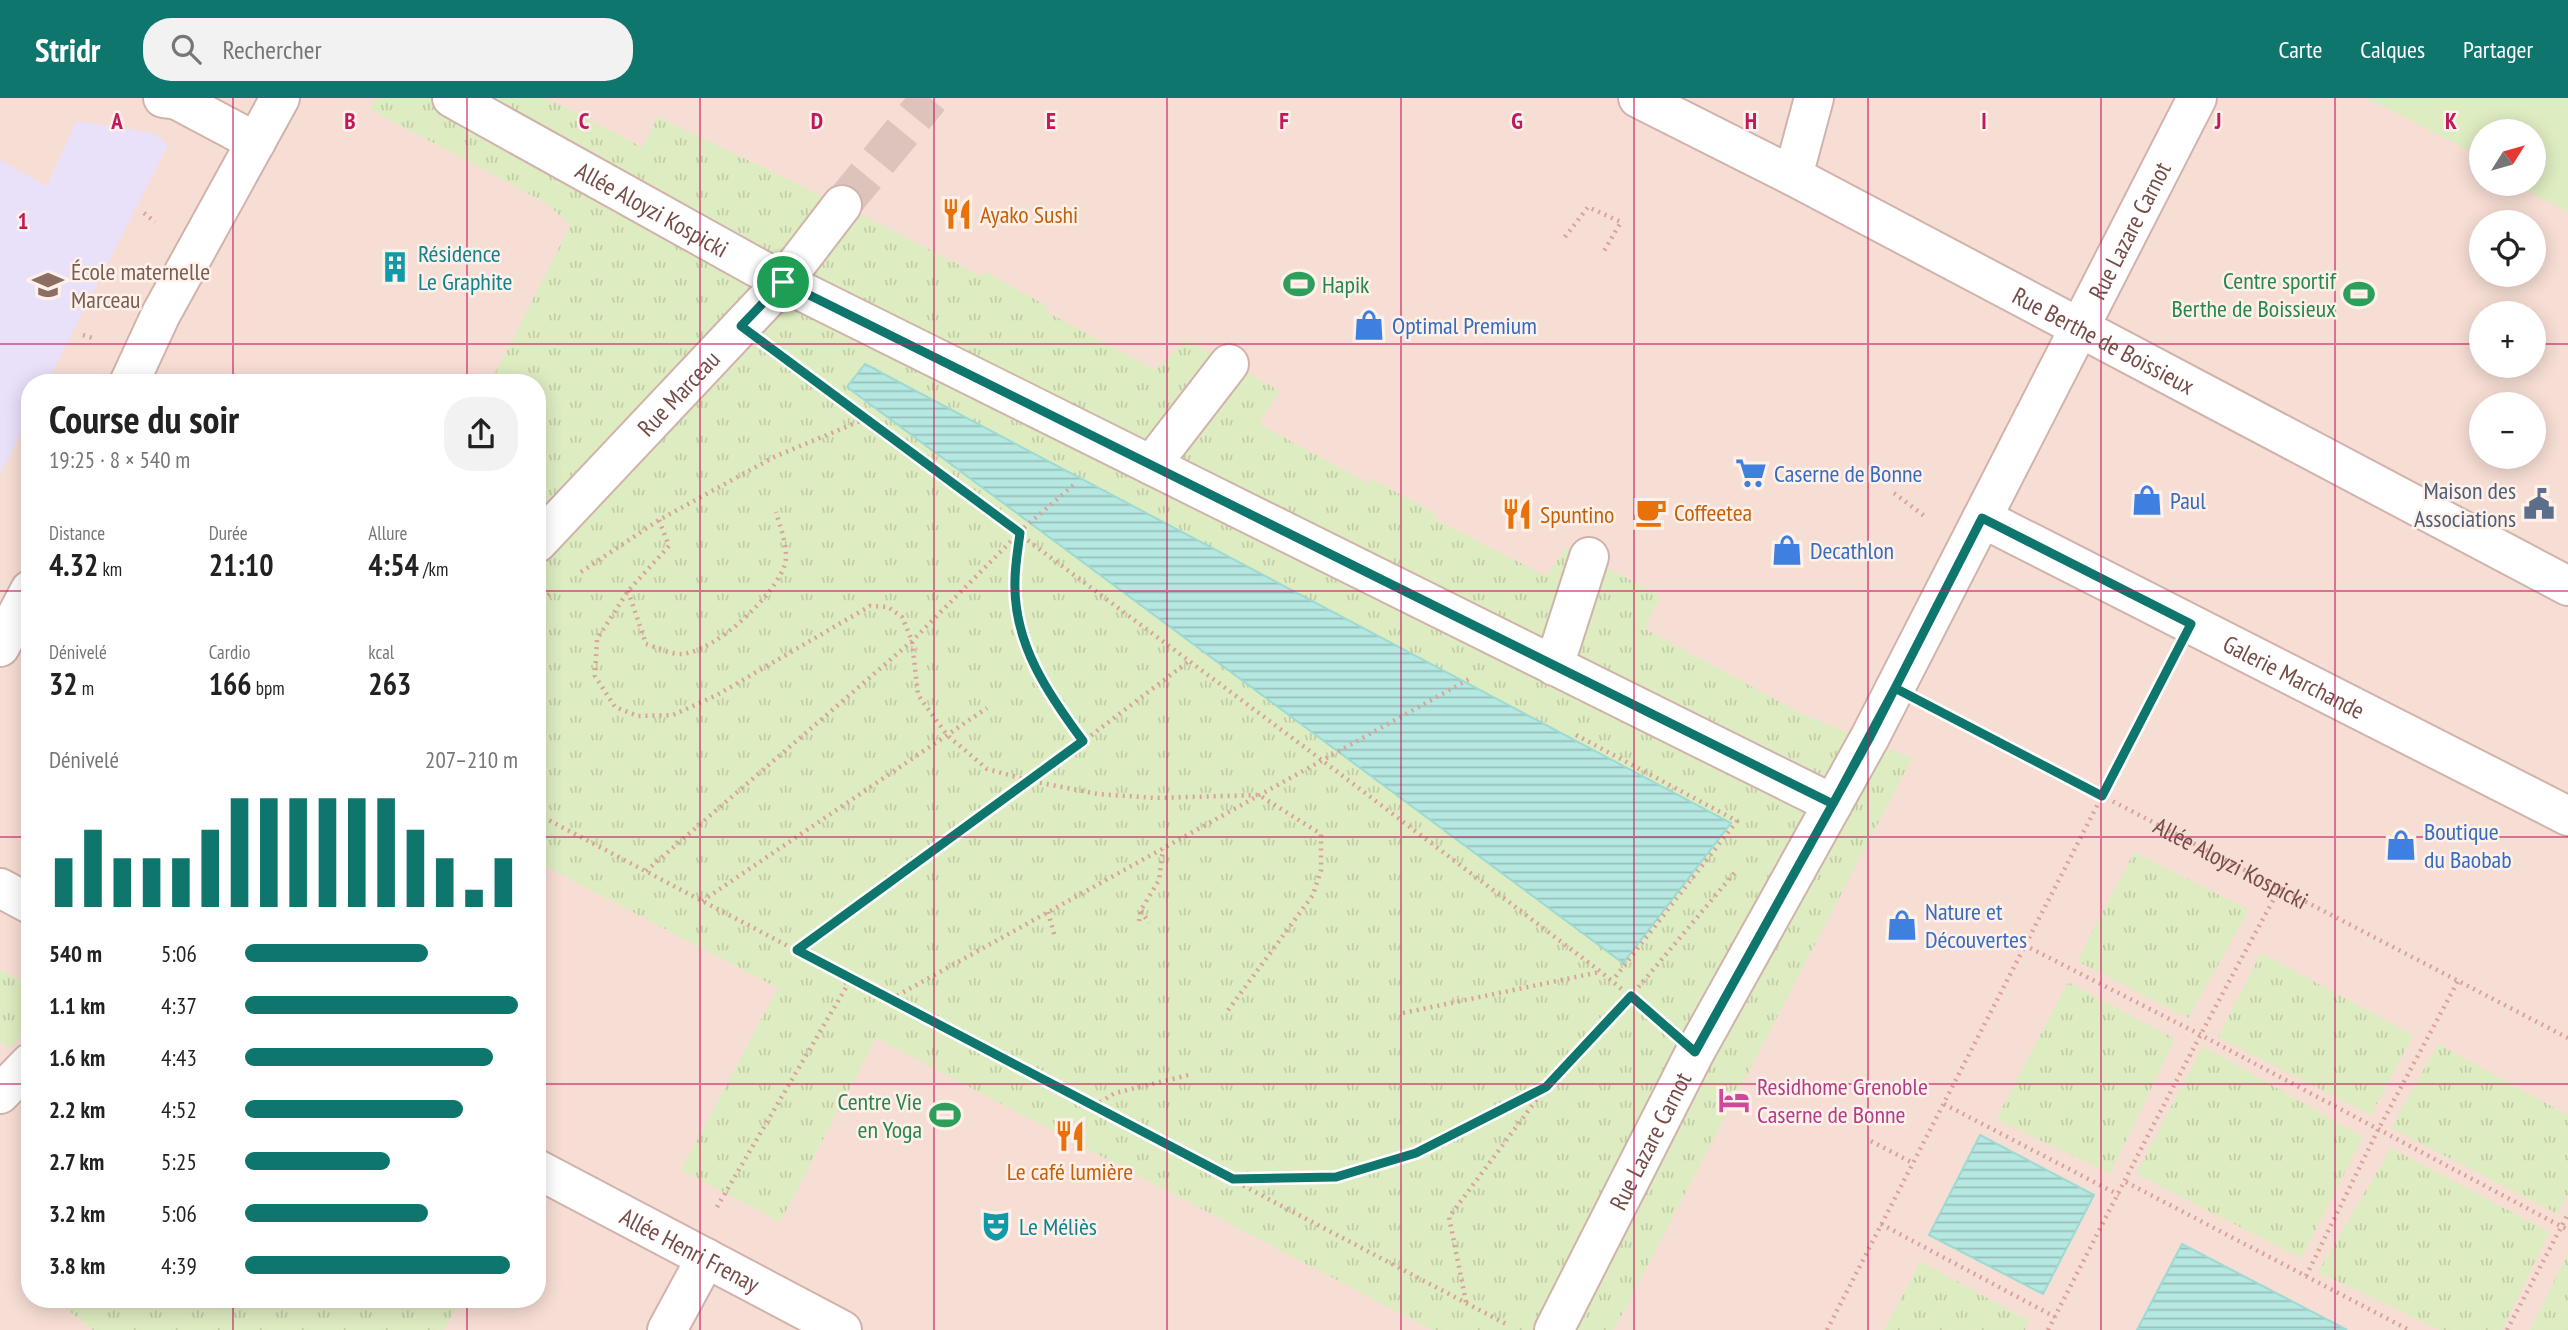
<!DOCTYPE html>
<html lang="fr">
<meta charset="utf-8">
<style>
body{margin:0;font-family:"PT Sans Narrow",sans-serif;background:#f2f2f2;color:#222;height:100vh;display:flex;flex-direction:column;font-size:26px;white-space:nowrap}
*{box-sizing:border-box;margin:0}
p{font-size:23px;color:#767676}
.icon{flex:none;width:38px;height:38px;fill:none;stroke:currentColor;stroke-width:2;stroke-linecap:round;stroke-linejoin:round}
.map{position:relative;flex:1;overflow:hidden}
.panel{position:absolute;left:21px;top:276px;width:525px;height:934px;display:flex;flex-direction:column;background:#fff;border-radius:28px;box-shadow:0 4px 18px #0003}
.panel>*{flex:none}
.needle{width:46px;rotate:53deg}
.fabs{position:absolute;left:2469px;top:21px;display:grid;gap:14px}
.fabs a{display:grid;place-items:center;width:77px;height:77px;border-radius:50%;background:#fff;box-shadow:0 4px 18px #0003;font-size:35px}
.pin{position:absolute;display:grid;place-items:center;width:60px;height:60px;color:#fff;margin:-30px;border:4px solid #fff;border-radius:50%;box-shadow:0 2px 7px #0007}
.round{display:grid;place-items:center;flex:none;width:74px;height:74px;border-radius:28px;background:#f2f2f2}
.headline{display:flex;align-items:center;justify-content:space-between;height:119px;padding:0 28px}
h1{font-size:38px;font-weight:700;line-height:52px}
.stats{display:grid;grid-template-columns:repeat(3,1fr);gap:10px;height:119px;padding:7px 28px}
.stats div{display:grid;align-content:center}
.stats b{font-size:30px;font-weight:700}
.stats small{font-size:19px;font-weight:400}
.stats p{font-size:19px}
.chart{height:196px;padding:14px 28px}
.chart p{display:flex;justify-content:space-between}
.chart svg{width:100%;height:126px;margin-top:7px;stroke:#0f766e;stroke-width:6}
ul{padding:0 28px;list-style:none;font-size:23px}
li{display:grid;grid-template-columns:112px 84px 1fr;align-items:center;height:52px}
li i{height:18px;border-radius:9px;background:#0f766e}
header{display:flex;align-items:center;gap:42px;box-sizing:border-box;height:98px;padding:0 35px;background:#0f766e;color:#fff}
header strong{font-size:33px}
nav{display:flex;gap:38px;margin-inline-start:auto;font-size:24px}
.search{width:490px;height:63px;background:#f2f2f2;display:flex;align-items:center;gap:18px;box-sizing:border-box;padding:0 24px;border-radius:28px;color:#767676;font-size:26px}
.map>svg:first-child{display:block}
.residential{fill:#f7ded4;fill-rule:evenodd}
.education{fill:#e9e0fa}
.grass{fill:url(#grass-tufts)}
.pitch{fill:#deecc1}
.water{fill:url(#water-rules);stroke:#9cdad3;stroke-width:2}
.lines{fill:none;stroke-linecap:round;stroke-linejoin:round}
.minor-tunnel{stroke:#dcc4bc;stroke-width:38;stroke-dasharray:38 19;stroke-linecap:butt}
.minor-casing{stroke:#d1b3ab;stroke-width:42}
.path{stroke:#d9a39c;stroke-width:4.5;stroke-dasharray:2 5;stroke-linecap:butt}
.minor{stroke:#fff;stroke-width:38}
.route-casing{stroke:#fff;stroke-width:14}
.route{stroke:#0f766e;stroke-width:9}
.grid{fill:none;stroke:#c2185b;stroke-width:2;stroke-opacity:0.55}
.labels{text-anchor:middle;dominant-baseline:central;stroke-width:5;stroke-linejoin:round;paint-order:stroke}
.street-label{font-size:24px;fill:#774c47;stroke:#fff1ea}
.food-label{font-size:24px;fill:#c56008;stroke:#fff1ea;text-anchor:start}
.culture-label{font-size:24px;fill:#0d838f;stroke:#fff1ea;text-anchor:start}
.education-label{font-size:24px;fill:#785e54;stroke:#fff1ea;text-anchor:start}
.leisure-label{font-size:24px;fill:#27864d;stroke:#fff1ea;text-anchor:end}
.shop-label{font-size:24px;fill:#366cbe;stroke:#fff1ea;text-anchor:start}
.service-label{font-size:24px;fill:#4e5e75;stroke:#fff1ea;text-anchor:end}
.hotel-label{font-size:24px;fill:#b23c85;stroke:#fff1ea;text-anchor:start}
.grid-label{font-size:23px;text-anchor:middle;font-weight:bold;fill:#c2185b;stroke:#fff1ea;stroke-width:5;stroke-linejoin:round;paint-order:stroke}
</style>
<header>
<strong>Stridr</strong>
<div class="search"><svg class="icon" aria-label="search" viewBox="0 0 24 24"><circle cx="10" cy="10" r="6"/><path d="M15 15l6 6"/></svg>Rechercher</div>
<nav><a>Carte</a><a>Calques</a><a>Partager</a></nav>
</header>
<div class="map">
<svg width="2568" height="1232" viewBox="0 0 2568 1232">
<defs>
<pattern id="grass-tufts" width="24" height="20" patternUnits="userSpaceOnUse" patternTransform="scale(1.75)"><rect width="24" height="20" fill="#deecc1"/><path d="M3 7l-1-3M5 7V3M7 7l1-3M15 17l-1-3M17 17v-4M19 17l1-3" fill="none" stroke="#c2cca7"/></pattern>
<pattern id="water-rules" width="6" height="5" patternUnits="userSpaceOnUse" patternTransform="scale(1.75)"><rect width="6" height="5" fill="#b6e8e2"/><path d="M0 2.5h6" fill="none" stroke="#99beb9"/></pattern>
</defs>
<rect width="100%" height="100%" fill="#fdece3"/>
<path class="residential" d="M 0,0 L 2568,0 L 2568,1232 L 0,1232 ZM 2482,33 L 2534,33 L 2534,86 L 2482,86 ZM 2482,124 L 2534,124 L 2534,177 L 2482,177 ZM 2482,215 L 2534,215 L 2534,268 L 2482,268 ZM 30,285 L 537,285 L 537,1202 L 30,1202 ZM 2482,306 L 2534,306 L 2534,359 L 2482,359 Z"/>
<polygon class="education" points="76,23 153,35 168,47 47,285 30,285 30,318 0,376 0,62 47,88"/>
<g class="grass">
<polygon points="375,0 547,0 642,49 658,19 870,121 981,178 986,174 1047,208 1043,212 1156,272 1186,241 1280,293 1259,325 1265,329 1369,386 1372,381 1436,416 1434,421 1546,478 1567,448 1660,498 1645,531 1802,616 1912,660 1614,1232 1432,1232 876,940 780,1124 681,1072 778,890 537,764 537,285 490,285 570,128 548,106 370,11"/>
<polygon points="2134,754 2249,812 2188,920 2077,863"/>
<polygon points="2261,855 2413,937 2371,1017 2218,939"/>
<polygon points="0,872 30,887 30,929 10,950 0,944"/>
<polygon points="2068,884 2175,941 2110,1076 1996,1021"/>
<polygon points="2438,946 2568,1017 2568,1096 2558,1116 2391,1030"/>
<polygon points="2203,948 2363,1039 2301,1160 2136,1076"/>
<polygon points="2391,1050 2549,1134 2502,1232 2440,1232 2318,1174"/>
<polygon points="2568,1155 2568,1232 2530,1232"/>
<polygon points="1920,1163 2029,1223 2025,1232 1884,1232"/>
<polygon points="37,1202 460,1202 444,1232 93,1232 57,1203 47,1212"/>
</g>
<polygon class="pitch" points="2368,0 2568,0 2568,114 2527,93 2530,88 2525,86 2534,86 2534,33 2482,33 2481,63 2470,56 2470,53"/>
<g class="water">
<polygon points="865,266 1731,725 1623,865 847,289"/>
<polygon points="1980,1037 2094,1097 2043,1196 1929,1137"/>
<polygon points="2182,1146 2347,1232 2137,1232"/>
</g>
<g class="lines">
<polyline class="minor-tunnel" points="842,107 930,0"/>
<defs>
<g id="minor">
<polyline points="163,0 177,2 256,44"/>
<path id="s2" d="M 452,0 L 783,184 L 1833,706"/>
<path id="s3" d="M 1638,0 L 1793,78 L 2568,488"/>
<polyline points="1793,78 1814,0"/>
<polyline points="129,285 161,216 280,0"/>
<polyline points="1151,367 1229,266"/>
<path id="s4" d="M 1982,420 L 2568,718"/>
<path id="s5" d="M 537,445 L 783,184 L 842,107"/>
<polyline points="0,549 30,492"/>
<polyline points="1554,568 1589,459"/>
<polyline points="0,790 30,806"/>
<polyline points="0,996 30,965"/>
<path id="s6" d="M 537,1071 L 842,1232"/>
<polyline points="667,1232 706,1160"/>
<path id="s7" d="M 1554,1232 L 1695,954 L 1870,639 L 2197,0"/>
</g>
</defs>
<use href="#minor" class="minor-casing"/>
<g class="path">
<polyline points="144,115 155,124"/>
<polyline points="1565,139 1588,109 1621,124 1604,153"/>
<polyline points="83,237 96,241"/>
<polyline points="781,258 1323,663 1601,874 1659,922"/>
<polyline points="1894,395 1927,420"/>
<polyline points="659,422 669,448 628,493 597,541 595,578 615,609 638,618 673,617 717,597 870,508 888,509 902,519 912,543 918,597 947,637 987,671 1031,683 1098,696 1155,700 1259,697 1321,736 1321,772 1313,797 1226,915"/>
<path d="M 1020,436 C 1018,452 1015,469 1015,485 C 1015,548 1047,595 1083,643"/>
<polyline points="581,474 659,422 774,359 865,321"/>
<path d="M 628,493 L 646,546 C 656,549 672,557 682,556 C 716,553 775,498 785,466 C 789,451 780,428 776,414"/>
<polyline points="537,506 553,493"/>
<path id="s1" d="M 1939,613 L 2568,940"/>
<polyline points="1576,637 1737,723 1613,882"/>
<polyline points="537,716 1506,1226"/>
<polyline points="646,773 912,543 1026,428 1076,385"/>
<polyline points="702,803 987,610"/>
<polyline points="1141,813 1149,825"/>
<polyline points="1048,814 1055,839"/>
<polyline points="1139,823 1141,812 1159,782 1163,751"/>
<polyline points="2024,847 2199,936 2568,1132"/>
<polyline points="797,852 1031,683 1189,563"/>
<polyline points="891,901 1471,580"/>
<polyline points="1403,915 1600,874"/>
<polyline points="1944,1006 2119,1097"/>
<polyline points="1094,1008 1115,995 1193,976"/>
<polyline points="1871,1043 1913,1065"/>
<polyline points="1234,1081 1336,1079 1416,1054 1545,989"/>
<polyline points="2126,1084 2409,1232"/>
<polyline points="717,1109 851,881"/>
<polyline points="1881,1126 2055,1219"/>
<polyline points="2306,1178 2378,1032 2458,883"/>
<polyline points="1466,1204 1449,1119 1546,989 1631,898 1736,773"/>
<polyline points="1827,1232 2168,570"/>
<path d="M 2048,1232 C 2124,1084 2199,936 2280,790"/>
<polyline points="2507,1232 2568,1116"/>
</g>
<use href="#minor" class="minor"/>
</g>
<g class="lines">
<defs>
<path id="route" d="M 783,184 L 741,228 L 1020,435 C 1018,451 1015,467 1015,483 C 1013,545 1048,596 1083,643 L 797,852 L 1233,1081 L 1336,1079 L 1416,1055 L 1546,989 L 1631,898 L 1695,954 L 1870,639 C 1907,566 1945,493 1982,420 L 2191,526 L 2102,698 L 1895,590 L 1833,706 L 783,184"/>
</defs>
<use href="#route" class="route-casing"/>
<use href="#route" class="route"/>
</g>
<path class="grid" d="M 233,0 L 233,285M 467,0 L 467,285M 700,0 L 700,1232M 934,0 L 934,1232M 1167,0 L 1167,1232M 1401,0 L 1401,1232M 1634,0 L 1634,1232M 1868,0 L 1868,1232M 2101,0 L 2101,1232M 2335,0 L 2335,1232M 0,246 L 2482,246M 2534,246 L 2568,246M 0,493 L 30,493M 537,493 L 2568,493M 0,739 L 30,739M 537,739 L 2568,739M 0,986 L 30,986M 537,986 L 2568,986M 233,1202 L 233,1232M 467,1202 L 467,1232"/>
<defs>
<symbol id="restaurant-bare" viewBox="-9 -9 18 18"><path d="M-5-6h1v4h1v-4h1v4h1v-4h1v5L-1.5 .5V6h-2V.5L-5-1ZM5-6V6H3V1.5H1.5Q1.5-4 5-6Z" fill="#e8710a" stroke="#fff1ea" stroke-width="2.5" paint-order="stroke"/></symbol>
<symbol id="building-bare" viewBox="-9 -9 18 18"><path d="M-4-6H4V6H1V3H-1V6H-4ZM-2.5-4.3h1.7v1.8h-1.7ZM.8-4.3h1.7v1.8H.8ZM-2.5-1h1.7V.8h-1.7ZM.8-1h1.7V.8H.8Z" fill="#0f9aa8" stroke="#fff1ea" stroke-width="2.5" paint-order="stroke"/></symbol>
<symbol id="stadium-bare" viewBox="-9 -9 18 18"><path d="M0-5a6.5 5 0 1 0 0 10a6.5 5 0 1 0 0-10ZM-3.5-1.8h7v3.6h-7Z" fill="#2e9e5b" stroke="#fff1ea" stroke-width="2.5" paint-order="stroke"/></symbol>
<symbol id="school-bare" viewBox="-9 -9 18 18"><path d="M0-5L7-2L0 1L-7-2ZM-4 1L0 2.5L4 1V4Q0 6-4 4Z" fill="#8d6e63" stroke="#fff1ea" stroke-width="2.5" paint-order="stroke"/></symbol>
<symbol id="shop-bare" viewBox="-9 -9 18 18"><path d="M-5-2.5h2.3a2.7 3.5 0 0 1 5.4 0H5L5.5 6h-11ZM-1.5-2.5h3a1.5 2.3 0 0 0-3 0Z" fill="#3f7fe0" stroke="#fff1ea" stroke-width="2.5" paint-order="stroke"/></symbol>
<symbol id="supermarket-bare" viewBox="-9 -9 18 18"><path d="M-6-5.5h2.5l.6 2H6L4.5 2H-2.5L-4.4-4H-6ZM-1.5 3.2a1.3 1.3 0 1 0 .1 0ZM3 3.2a1.3 1.3 0 1 0 .1 0Z" fill="#3f7fe0" stroke="#fff1ea" stroke-width="2.5" paint-order="stroke"/></symbol>
<symbol id="civic-bare" viewBox="-9 -9 18 18"><path d="M-.6-6.5H3V-4.5H.6V-3L4-1V1h2V6H-6V1h2V-1L-.6-3ZM-1.2 2.5V6h2.4V2.5Z" fill="#5c6f8a" stroke="#fff1ea" stroke-width="2.5" paint-order="stroke"/></symbol>
<symbol id="cafe-bare" viewBox="-9 -9 18 18"><path d="M-5.5-4.5H6V0H3Q3 3.5 0 3.5H-2.5Q-5.5 3.5-5.5 0ZM3-3.2v2h1.7v-2ZM-6 4.5H4V6H-6Z" fill="#e8710a" stroke="#fff1ea" stroke-width="2.5" paint-order="stroke"/></symbol>
<symbol id="hotel-bare" viewBox="-9 -9 18 18"><path d="M-6-4.5h1.5V1H6V5H4.5V3h-9V5H-6ZM-4 0a1.8 1.8 0 1 1 3.6 0ZM.5 0V-2.5h3Q6-2.5 6 0Z" fill="#d1479c" stroke="#fff1ea" stroke-width="2.5" paint-order="stroke"/></symbol>
<symbol id="theatre-bare" viewBox="-9 -9 18 18"><path d="M-5-5.5Q0-4 5-5.5V0Q5 5 0 6Q-5 5-5 0ZM-3.3-2.5H-1v1.5H-3.3ZM1-2.5H3.3v1.5H1ZM-2.8 1Q0 5.5 2.8 1Z" fill="#0f9aa8" stroke="#fff1ea" stroke-width="2.5" paint-order="stroke"/></symbol>
</defs>
<g fill-rule="evenodd">
<use href="#restaurant-bare" x="935" y="94" width="44" height="44"/>
<use href="#building-bare" x="373" y="147" width="44" height="44"/>
<use href="#stadium-bare" x="1277" y="164" width="44" height="44"/>
<use href="#school-bare" x="26" y="165" width="44" height="44"/>
<use href="#stadium-bare" x="2337" y="174" width="44" height="44"/>
<use href="#shop-bare" x="1347" y="205" width="44" height="44"/>
<use href="#supermarket-bare" x="1729" y="353" width="44" height="44"/>
<use href="#shop-bare" x="2125" y="380" width="44" height="44"/>
<use href="#civic-bare" x="2517" y="384" width="44" height="44"/>
<use href="#cafe-bare" x="1629" y="392" width="44" height="44"/>
<use href="#restaurant-bare" x="1495" y="394" width="44" height="44"/>
<use href="#shop-bare" x="1765" y="430" width="44" height="44"/>
<use href="#shop-bare" x="2379" y="725" width="44" height="44"/>
<use href="#shop-bare" x="1880" y="805" width="44" height="44"/>
<use href="#hotel-bare" x="1712" y="980" width="44" height="44"/>
<use href="#stadium-bare" x="923" y="995" width="44" height="44"/>
<use href="#restaurant-bare" x="1048" y="1016" width="44" height="44"/>
<use href="#theatre-bare" x="974" y="1106" width="44" height="44"/>
</g>
<g class="labels">
<g class="street-label">
<text stroke="none"><textPath href="#s2" startOffset="229">Allée Aloyzi Kospicki</textPath></text>
<text stroke="none"><textPath href="#s7" startOffset="1241">Rue Lazare Carnot</textPath></text>
<text stroke="none"><textPath href="#s3" startOffset="525">Rue Berthe de Boissieux</textPath></text>
<text stroke="none"><textPath href="#s5" startOffset="206">Rue Marceau</textPath></text>
<text stroke="none"><textPath href="#s4" startOffset="350">Galerie Marchande</textPath></text>
<text stroke="none"><textPath href="#s1" startOffset="329">Allée Aloyzi Kospicki</textPath></text>
<text stroke="none"><textPath href="#s7" startOffset="212">Rue Lazare Carnot</textPath></text>
<text stroke="none"><textPath href="#s6" startOffset="173">Allée Henri Frenay</textPath></text>
</g>
<g class="food-label">
<text x="980" y="116">Ayako Sushi</text>
<text x="1674" y="414">Coffeetea</text>
<text x="1540" y="416">Spuntino</text>
<text x="1070" y="1073" text-anchor="middle">Le café lumière</text>
</g>
<g class="culture-label">
<text x="418" y="155">Résidence<tspan x="418" dy="28">Le Graphite</tspan></text>
<text x="1019" y="1128">Le Méliès</text>
</g>
<g class="education-label">
<text x="71" y="173">École maternelle<tspan x="71" dy="28">Marceau</tspan></text>
</g>
<g class="leisure-label">
<text x="2336" y="182">Centre sportif<tspan x="2336" dy="28">Berthe de Boissieux</tspan></text>
<text x="1322" y="186" text-anchor="start">Hapik</text>
<text x="922" y="1003">Centre Vie<tspan x="922" dy="28">en Yoga</tspan></text>
</g>
<g class="shop-label">
<text x="1392" y="227">Optimal Premium</text>
<text x="1774" y="375">Caserne de Bonne</text>
<text x="2170" y="402">Paul</text>
<text x="1810" y="452">Decathlon</text>
<text x="2424" y="733">Boutique<tspan x="2424" dy="28">du Baobab</tspan></text>
<text x="1925" y="813">Nature et<tspan x="1925" dy="28">Découvertes</tspan></text>
</g>
<g class="service-label">
<text x="2516" y="392">Maison des<tspan x="2516" dy="28">Associations</tspan></text>
</g>
<g class="hotel-label">
<text x="1757" y="988">Residhome Grenoble<tspan x="1757" dy="28">Caserne de Bonne</tspan></text>
</g>
</g>
<g class="grid-label">
<text x="117" y="31">A</text>
<text x="350" y="31">B</text>
<text x="584" y="31">C</text>
<text x="817" y="31">D</text>
<text x="1051" y="31">E</text>
<text x="1284" y="31">F</text>
<text x="1517" y="31">G</text>
<text x="1751" y="31">H</text>
<text x="1984" y="31">I</text>
<text x="2218" y="31">J</text>
<text x="2451" y="31">K</text>
<text x="23" y="131">1</text>
</g>
</svg>
<div class="fabs">
<a><svg class="needle" viewBox="-14 -14 28 28"><path d="M0-13l5 13h-10z" fill="#e53935"/><path d="M0 13l5-13h-10z" fill="#767676"/></svg></a>
<a><svg class="icon" aria-label="locate" viewBox="0 0 24 24"><circle cx="12" cy="12" r="6"/><path d="M12 2v4M12 18v4M2 12h4M18 12h4"/></svg></a>
<a>+</a>
<a>−</a>
</div>
<div class="pin" style="left:783px;top:184px;background:#1e9e55"><svg class="icon" aria-label="arrive" viewBox="0 0 24 24"><path d="M6 21V4h12l-3 4 3 4H6"/></svg></div>
<section class="panel">
<div class="headline"><div><h1>Course du soir</h1><p>19:25 · 8 × 540 m</p></div><a class="round"><svg class="icon" aria-label="share" viewBox="0 0 24 24"><path d="M12 15V3M7 8l5-5 5 5M5 13v7h14v-7"/></svg></a></div>
<div class="stats">
<div><p>Distance</p><b>4.32<small> km</small></b></div>
<div><p>Durée</p><b>21:10</b></div>
<div><p>Allure</p><b>4:54<small> /km</small></b></div>
</div>
<div class="stats">
<div><p>Dénivelé</p><b>32<small> m</small></b></div>
<div><p>Cardio</p><b>166<small> bpm</small></b></div>
<div><p>kcal</p><b>263</b></div>
</div>
<div class="chart"><p><span>Dénivelé</span>207–210 m</p>
<svg viewBox="0 0 160 44" preserveAspectRatio="none"><path d="M5 44V27M15 44V17M25 44V27M35 44V27M45 44V27M55 44V17M65 44V6M75 44V6M85 44V6M95 44V6M105 44V6M115 44V6M125 44V17M135 44V27M145 44V38M155 44V27"/></svg>
</div>
<ul>
<li><b>540 m</b>5:06<i style="width:67%"></i></li>
<li><b>1.1 km</b>4:37<i style="width:100%"></i></li>
<li><b>1.6 km</b>4:43<i style="width:91%"></i></li>
<li><b>2.2 km</b>4:52<i style="width:80%"></i></li>
<li><b>2.7 km</b>5:25<i style="width:53%"></i></li>
<li><b>3.2 km</b>5:06<i style="width:67%"></i></li>
<li><b>3.8 km</b>4:39<i style="width:97%"></i></li>
</ul>
</section>
</div>
